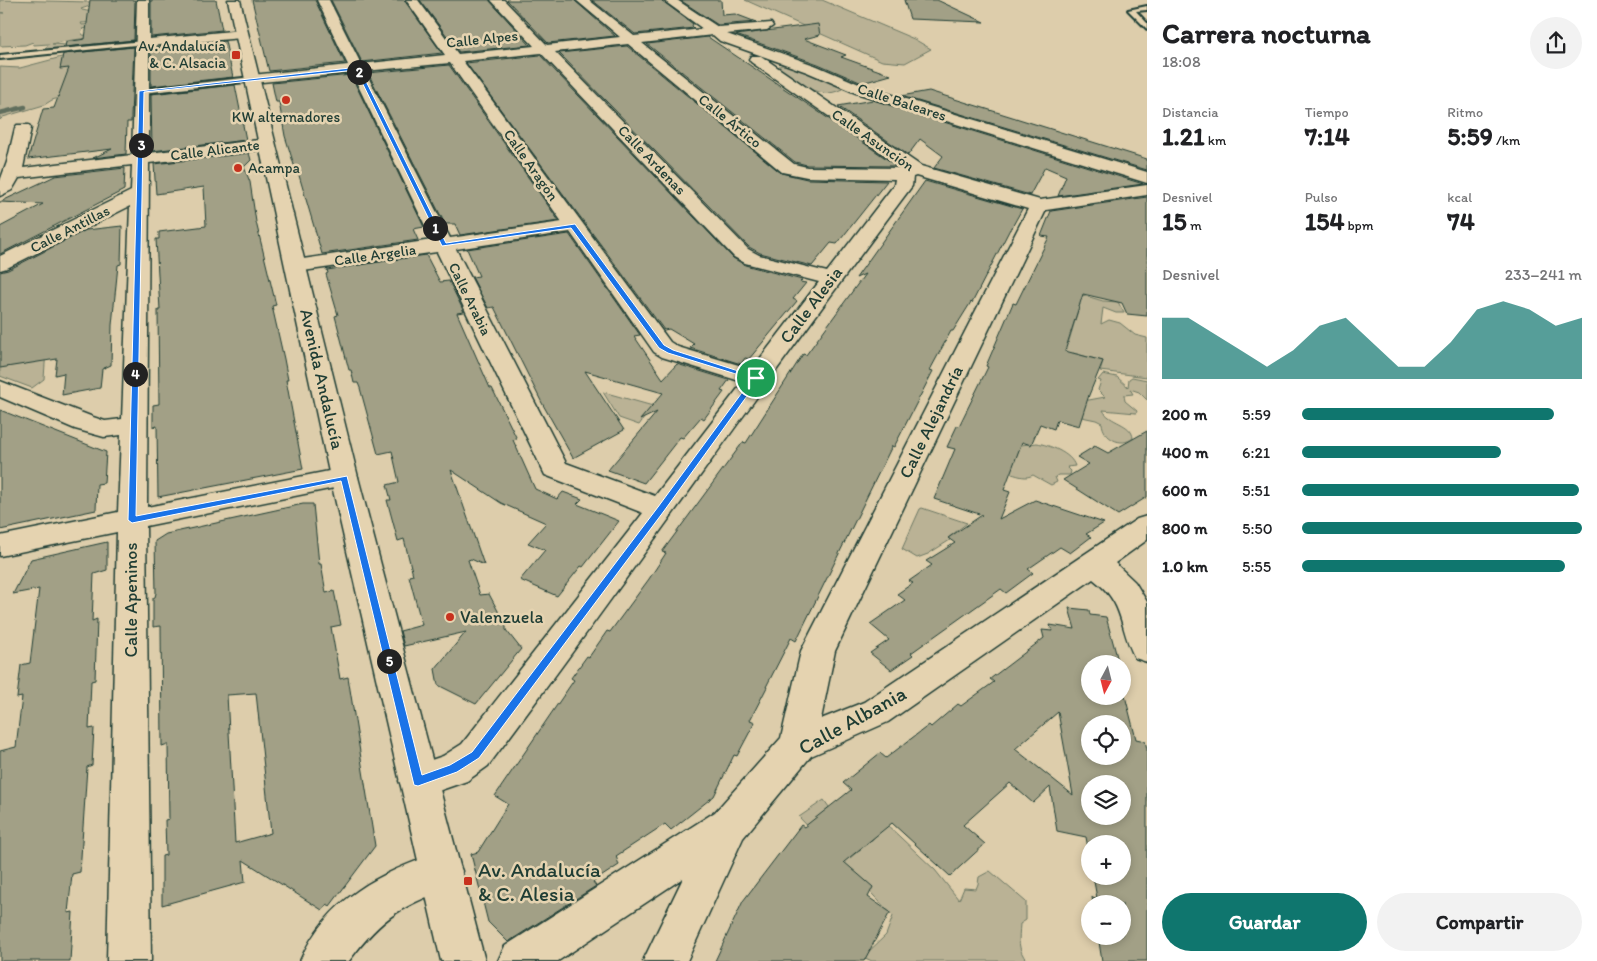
<!DOCTYPE html>
<html lang="es">
<meta charset="utf-8">
<style>
body{margin:0;font-family:Itim,sans-serif;background:#f2f2f2;color:#202124;height:100vh;display:flex;flex-direction:column;font-size:19px;white-space:nowrap}
*{box-sizing:border-box;margin:0}
p{font-size:16px;color:#757577}
.icon{flex:none;width:28px;height:28px;fill:none;stroke:currentColor;stroke-width:2;stroke-linecap:round;stroke-linejoin:round}
.map{position:relative;flex:1;overflow:hidden}
.side{display:flex;flex-direction:column;background:#fff;width:450px}
.side>*{flex:none}
.needle{width:32px;rotate:187deg}
.tools{position:absolute;left:1081px;top:655px;display:grid;gap:10px}
.tools a{display:grid;place-items:center;width:50px;height:50px;border-radius:50%;background:#fff;box-shadow:0 2px 8px #0003;font-size:25px}
.pin{position:absolute;display:grid;place-items:center;width:42px;height:42px;color:#fff;margin:-21px;border:2px solid #fff;border-radius:50%;box-shadow:0 1px 5px #0007}
.km{position:absolute;width:25px;height:25px;margin:-12px;border-radius:50%;background:#222;color:#fff;font-size:14px;line-height:25px;text-align:center}
.round{display:grid;place-items:center;flex:none;width:52px;height:52px;border-radius:26px;background:#f2f2f2}
.overview{display:flex;align-items:center;justify-content:space-between;height:85px;padding:0 15px}
h1{font-size:28px;font-weight:800;line-height:38px}
.metrics{display:grid;grid-template-columns:repeat(3,1fr);gap:8px;height:85px;padding:5px 15px}
.metrics div{display:grid;align-content:center}
.metrics b{font-size:25px;font-weight:800}
.metrics small{font-size:14px;font-weight:400}
.metrics p{font-size:14px}
.chart{height:140px;padding:10px 15px}
.chart p{display:flex;justify-content:space-between}
.chart svg{width:100%;height:90px;margin-top:5px;fill:#0f766e;opacity:.7}
.primary-button{display:flex;gap:10px;margin-top:auto;padding:10px 15px}
.primary-button a{flex:1;height:58px;border-radius:30px;background:#0f766e;color:#fff;font-size:20px;font-weight:800;line-height:58px;text-align:center}
.primary-button a+a{background:#f2f2f2;color:#202124}
ul{padding:0 15px;list-style:none;font-size:16px}
li{display:grid;grid-template-columns:80px 60px 1fr;align-items:center;height:38px}
li i{height:12px;border-radius:6px;background:#0f766e}
main{display:flex;flex:1;min-height:0}
.map>svg:first-child{display:block}
.green{fill:#bab295;stroke:#6c7864}
.lines{fill:none;stroke-linecap:round;stroke-linejoin:round}
.stream{stroke:#606e5d;stroke-width:4.5}
.building{fill:#a2a086;stroke:#1f3d34;fill-rule:evenodd}
.service-casing{stroke:#1f3d34;stroke-width:4}
.minor-casing{stroke:#1f3d34;stroke-width:3}
.tertiary-casing{stroke:#1f3d34;stroke-width:3}
.service{fill:#e5d3b0;fill-rule:evenodd}
.minor{fill:#e5d3b0;fill-rule:evenodd}
.tertiary{fill:#e5d3b0;fill-rule:evenodd}
.route{fill:#1a73e8;stroke:#fff;fill-rule:evenodd}
.poi-dot{fill:#c8321e;stroke:#e5d3b0;stroke-width:2}
.labels{text-anchor:middle;dominant-baseline:central;stroke-width:5;stroke-linejoin:round;paint-order:stroke}
.far-street-label{font-size:15px;fill:#1f3d34;stroke:#e5d3b0}
.far-poi-label{font-size:15px;fill:#1f3d34;stroke:#e5d3b0;text-anchor:end}
.street-label{font-size:18px;fill:#1f3d34;stroke:#e5d3b0}
.poi-label{font-size:18px;fill:#1f3d34;stroke:#e5d3b0;text-anchor:start}
.near-street-label{font-size:21px;fill:#1f3d34;stroke:#e5d3b0}
.near-poi-label{font-size:21px;fill:#1f3d34;stroke:#e5d3b0;text-anchor:start}
</style>
<main>
<div class="map">
<svg width="1147" height="961" viewBox="0 0 1147 961">
<rect width="100%" height="100%" fill="#ddcdab"/>
<filter id="ink" filterUnits="userSpaceOnUse"><feTurbulence type="fractalNoise" baseFrequency=".02" numOctaves="2"/><feDisplacementMap in="SourceGraphic" scale="10" xChannelSelector="R" yChannelSelector="G"/><feConvolveMatrix kernelMatrix="1 2 1 2 8 2 1 2 1" color-interpolation-filters="sRGB"/></filter>
<g filter="url(#ink)">
<g class="green">
<path d="M 0,0 L 91,2 L 90,6 L 81,9 L 82,10 L 92,12 L 98,22 L 81,23 L 82,25 L 101,23 L 100,26 L 82,29 L 83,30 L 81,32 L 83,35 L 92,36 L 91,38 C 78,39 64,41 52,44 L 67,45 L 61,49 L 43,51 L 49,44 L 34,45 L 33,42 L 25,45 L 0,46 L 0,13 L 4,13 L 0,12 Z"/>
<polygon points="745,0 822,0 914,39 931,49 905,63 882,61"/>
<polygon points="73,54 62,97 52,100 44,105 3,117 0,120 0,67 20,68"/>
<path d="M 781,65 L 793,65 L 842,87 L 842,89 C 818,102 796,80 776,68 Z"/>
<polygon points="1072,292 1103,301 1118,302 1124,313 1116,313 1103,308 1101,324 1109,320 1120,323 1135,335 1147,338 1147,377 1100,371 1103,361 1073,353 1070,358 1065,355 1064,344 1068,344 1080,304 1042,295"/>
<polygon points="46,349 44,379 32,388 0,376 0,368"/>
<path d="M 1103,374 L 1117,377 L 1128,387 L 1129,379 L 1132,377 L 1147,380 L 1147,400 L 1139,392 L 1130,389 L 1133,394 L 1124,395 L 1125,401 L 1137,411 L 1136,413 L 1103,410 C 1109,423 1132,423 1133,438 C 1121,448 1103,438 1102,423 L 1096,420 L 1077,416 L 1079,399 L 1089,400 L 1105,397 L 1098,390 L 1101,381 L 1098,380 Z"/>
<polygon points="603,392 653,406 639,425 619,418"/>
<path d="M 1037,443 C 1049,445 1071,453 1075,466 L 1067,467 L 1071,471 L 1070,475 L 1058,475 L 1055,477 L 1057,482 L 1051,485 L 1033,475 C 1026,479 1019,476 1012,474 L 1010,471 L 1021,445 Z"/>
<polygon points="922,508 967,523 948,538 950,540 928,554 917,558 902,549 920,509"/>
<path d="M 824,800 L 829,807 L 815,820 L 850,858 L 873,839 L 883,821 L 935,870 L 959,900 L 964,888 L 976,889 L 978,884 L 979,877 L 990,871 L 1026,902 L 1026,920 L 1020,924 C 1019,939 1017,949 1027,961 L 872,961 L 863,957 L 886,935 L 893,916 L 799,817 Z"/>
</g>
<g class="lines">
<polyline class="stream" points="0,113 25,107"/>
</g>
<g class="building">
<polygon points="90,0 135,0 134,40 65,47 66,42 85,39"/>
<polygon points="151,0 216,0 222,30 151,37"/>
<polygon points="252,0 315,0 345,63 269,71"/>
<polygon points="331,0 404,0 442,53 362,62"/>
<polygon points="420,0 489,0 530,45 459,52"/>
<polygon points="507,0 574,0 615,36 548,43"/>
<polygon points="592,0 661,0 693,24 692,26 694,28 635,34"/>
<polygon points="680,0 721,0 722,15 735,14 756,22 718,25"/>
<polygon points="904,0 937,0 984,22 910,19"/>
<polygon points="818,24 820,35 804,39 846,55 841,57 891,75 862,83 818,64 736,35"/>
<polygon points="708,37 816,110 897,166 807,165 795,162 647,44"/>
<polygon points="225,41 233,77 151,86 151,48"/>
<polygon points="627,46 781,173 807,179 887,181 837,244 831,243 812,266 760,253 749,247 559,53"/>
<polygon points="134,47 131,116 131,122 127,122 126,154 93,158 112,149 28,159 43,109 54,108 69,68 60,69 63,54"/>
<polygon points="540,55 733,258 745,265 802,280 800,282 806,283 793,299 797,301 749,359 745,358 741,364 690,348 694,344 669,329 664,330 466,63"/>
<polygon points="449,65 559,221 460,235 455,224 445,224 368,73"/>
<polygon points="351,75 424,227 413,229 418,240 322,254 298,172 294,165 285,136 279,102 276,102 272,83"/>
<polygon points="235,85 246,140 152,151 151,94"/>
<polygon points="929,91 1147,159 1147,170 901,96"/>
<polygon points="873,100 1143,184 1058,196 1066,176 1045,167 1030,195 934,168 943,156 920,139 908,155 838,106"/>
<polygon points="249,153 251,160 244,167 250,182 256,222 276,305 272,306 284,359 288,380 286,380 303,469 158,497 157,426 153,427 153,405 159,404 158,310 160,310 156,239 159,239 159,232 206,226 204,187 156,194 154,164"/>
<polygon points="125,168 124,190 0,254 0,227 43,204 0,202 55,176"/>
<polygon points="925,181 1022,209 1011,229 1010,229 972,303 971,302 953,331 951,331 930,370 933,371 894,447 892,446 796,641 791,638 766,687 767,687 750,720 755,722 737,756 734,755 714,796 671,830 665,824 616,856 619,865 593,882 596,886 508,942 488,922 471,854 478,852 508,804 495,796 574,680 571,678 587,656 589,657 607,631 610,632 649,579 666,553 662,552 743,442 746,443 803,354 806,355 865,274 856,278"/>
<polygon points="1147,197 1147,316 1127,314 1122,303 1083,294 1065,351 1103,361 1089,395 1079,426 1057,420 1054,429 1040,424 1031,445 1022,442 1004,490 1010,492 999,519 1035,500 1104,523 1086,534 1091,537 1070,553 1060,547 1028,569 1033,573 1006,593 1001,589 911,653 913,655 891,670 870,653 889,640 870,624 905,600 897,594 913,583 909,581 932,565 926,561 955,543 948,538 982,515 934,499 955,449 947,447 957,426 959,426 988,367 986,366 1013,303 1016,304 1049,237 1041,236 1051,211"/>
<polygon points="122,226 121,264 118,265 112,325 111,365 102,369 100,388 62,395 64,373 55,375 57,359 0,368 0,272 8,270 86,230"/>
<polygon points="569,234 640,335 634,336 663,379 677,364 729,380 721,391 724,392 704,419 701,417 683,438 680,437 644,483 608,470 657,412 640,420 663,393 585,371 624,430 573,458 542,403 494,307 488,308 472,277 479,276 467,249"/>
<polygon points="426,255 440,282 449,281 464,312 457,313 490,388 492,388 517,439 513,440 535,489 557,499 563,492 582,499 577,504 619,521 583,567 581,566 557,596 520,580 545,550 528,543 546,523 501,503 451,470 484,565 471,559 468,560 480,595 489,594 506,626 506,630 521,649 476,704 438,685 435,669 466,632 404,646 400,631 422,625 409,576 413,575 404,539 398,541 387,500 391,500 387,485 399,482 392,451 378,454 360,388 358,383 354,383 351,370 349,370 335,316 338,315 326,274 328,273 327,270"/>
<polygon points="0,410 106,452 104,483 97,484 96,510 0,530"/>
<polygon points="1147,431 1147,497 1118,515 1063,480 1089,464 1077,457 1095,446 1108,453"/>
<path d="M 303,504 L 313,504 L 319,564 L 321,564 L 326,593 L 334,591 L 341,625 L 331,627 L 340,679 L 348,677 L 375,846 L 330,906 L 327,904 L 322,910 L 243,860 L 245,882 L 162,905 L 162,856 L 166,855 L 165,820 L 169,819 L 168,744 L 162,746 L 161,626 L 153,627 L 153,598 L 155,597 L 156,593 L 155,541 L 166,534 ZM 256,693 L 271,833 L 235,843 L 227,695 Z"/>
<polygon points="107,542 107,570 94,574 92,621 97,619 95,680 91,681 89,729 94,728 92,765 87,767 80,872 72,874 68,913 73,912 70,961 0,961 0,751 16,747 22,697 17,698 21,665 30,663 39,589 13,594 31,559"/>
<path d="M 1069,608 L 1089,610 L 1090,615 L 1106,617 L 1119,664 L 1090,664 L 1090,696 L 1122,696 L 1122,684 L 1136,739 L 1145,741 L 1147,749 L 1147,961 L 1102,961 L 1098,936 L 1122,936 L 1122,904 L 1093,904 L 1092,897 L 1097,898 L 1093,876 L 1122,876 L 1122,844 L 1090,844 L 1090,859 L 1086,837 L 1057,831 L 1050,787 L 1033,803 L 1010,783 L 963,825 L 985,844 L 950,876 L 892,823 L 844,862 L 873,887 L 868,897 L 890,912 L 864,961 L 715,961 L 743,901 L 801,825 L 804,827 L 851,790 L 843,783 L 880,753 L 886,758 L 929,725 L 931,727 L 958,704 L 961,706 L 994,682 L 990,679 L 1044,638 L 1042,630 L 1052,631 L 1050,625 L 1075,629 ZM 1058,712 L 1073,795 L 1015,749 ZM 1090,724 L 1122,724 L 1122,756 L 1090,756 ZM 1090,784 L 1122,784 L 1122,816 L 1090,816 Z"/>
</g>
<g class="lines">
<defs>
<g id="service">
<polygon points="1147,6 1147,10 1136,11 1147,23 1147,29 1128,10"/>
<polygon points="143,41 146,43 145,44 0,59 0,55"/>
<polygon points="252,77 256,79 255,81 142,93 138,91 142,89"/>
</g>
<g id="minor">
<polygon points="137,0 149,0 149,39 242,30 248,34 242,38 149,46 149,153 267,139 273,141 275,144 273,147 267,149 149,163 147,507 344,468 354,471 358,477 354,483 344,486 146,526 151,961 107,961 117,532 0,556 0,536 118,512 121,435 104,437 75,429 0,397 0,381 93,417 105,421 122,419 130,206 7,268 0,270 0,256 131,191 132,165 19,178 12,190 0,196 0,181 7,162 15,128 17,125 29,125 31,128 23,168 132,155"/>
<path d="M 317,0 L 329,0 L 361,64 L 445,55 L 406,0 L 418,0 L 458,54 L 534,46 L 491,0 L 504,0 L 547,45 L 620,37 L 576,0 L 589,0 L 634,36 L 703,29 L 663,0 L 677,0 L 718,27 L 771,23 L 773,26 L 767,30 L 727,34 L 817,66 L 866,87 L 1147,172 L 1147,183 L 856,93 L 807,72 L 720,41 L 713,35 L 642,43 L 794,164 L 807,167 L 903,168 L 751,62 L 749,59 L 751,56 L 761,56 L 921,166 L 1040,200 L 1147,185 L 1147,195 L 1046,210 L 835,651 L 821,719 L 864,702 L 1137,519 L 1147,516 L 1147,540 L 1115,563 L 1135,582 L 1147,602 L 1147,662 L 1135,658 C 1118,626 1126,604 1093,579 L 888,722 L 811,756 L 743,838 L 687,961 L 643,961 L 683,878 L 558,961 L 498,961 L 505,946 L 715,812 L 781,738 L 801,651 L 1028,209 L 916,176 L 913,177 L 912,186 L 909,190 C 766,380 631,576 488,766 L 467,781 L 418,798 L 405,793 L 399,781 L 405,769 L 443,756 L 462,744 L 643,513 L 545,475 L 437,252 L 296,272 L 289,270 L 286,266 L 289,262 L 296,260 L 432,240 L 352,73 L 252,83 L 247,82 L 245,79 L 247,76 L 252,75 L 348,65 ZM 628,44 L 782,172 L 807,177 L 895,179 L 894,185 L 827,272 L 759,255 L 748,249 L 555,52 ZM 541,53 L 734,257 L 745,263 L 819,282 L 752,369 L 678,347 L 670,342 L 463,61 ZM 450,63 L 562,222 L 450,238 L 365,71 ZM 570,232 L 654,352 L 662,357 L 743,382 L 655,496 L 566,463 L 456,249 Z"/>
<path d="M 442,852 L 456,857 L 462,871 L 456,885 C 403,906 384,914 349,961 L 300,961 C 327,898 381,872 442,852 Z"/>
</g>
<polygon id="tertiary" points="228,0 240,0 358,477 485,961 441,961 330,477"/>
</defs>
<use href="#service" class="service-casing"/>
<use href="#minor" class="minor-casing"/>
<use href="#tertiary" class="tertiary-casing"/>
<use href="#service" class="service"/>
<use href="#minor" class="minor"/>
<use href="#tertiary" class="tertiary"/>
</g>
</g>
<path class="route" d="M 359,67 L 446,243 L 575,224 L 664,345 L 673,350 L 760,378 L 664,511 L 479,758 L 457,772 L 418,786 L 414,785 L 413,781 L 341,481 L 132,523 L 128,520 L 139,91 ZM 356,70 L 442,246 L 571,228 L 659,348 L 668,353 L 752,379 L 658,507 L 472,752 L 450,765 L 422,775 L 347,476 L 136,516 L 144,92 Z"/>
<g class="poi-dot">
<rect x="231" y="50" width="10" height="10" rx="2.5"/>
<circle cx="286" cy="100" r="5"/>
<circle cx="238" cy="168" r="5"/>
<circle cx="450" cy="617" r="5"/>
<rect x="463" y="876" width="10" height="10" rx="2.5"/>
</g>
<g class="labels">
<g class="far-street-label">
<text transform="translate(482 39) rotate(-6)">Calle Alpes</text>
<text transform="translate(902 102) rotate(18)">Calle Baleares</text>
<text transform="translate(730 121) rotate(39)">Calle Ártico</text>
<text transform="translate(873 140) rotate(35)">Calle Asunción</text>
<text transform="translate(215 150) rotate(-7)">Calle Alicante</text>
<text transform="translate(652 160) rotate(46)">Calle Ardenas</text>
<text transform="translate(531 165) rotate(55)">Calle Aragón</text>
<text transform="translate(70 229) rotate(-27)">Calle Antillas</text>
<text transform="translate(375 255) rotate(-8)">Calle Argelia</text>
<text transform="translate(470 299) rotate(64)">Calle Arabia</text>
</g>
<g class="far-poi-label">
<text x="226" y="46">Av. Andalucía<tspan x="226" dy="17">&amp; C. Alsacia</tspan></text>
<text x="286" y="117" text-anchor="middle">KW alternadores</text>
<text x="248" y="168" text-anchor="start">Acampa</text>
</g>
<g class="street-label">
<text transform="translate(811 305) rotate(-53)">Calle Alesia</text>
<text transform="translate(322 379) rotate(77)">Avenida Andalucía</text>
<text transform="translate(931 422) rotate(-64)">Calle Alejandría</text>
<text transform="translate(131 600) rotate(-90)">Calle Apeninos</text>
</g>
<g class="poi-label">
<text x="460" y="617">Valenzuela</text>
</g>
<g class="near-street-label">
<text transform="translate(852 720) rotate(-29)">Calle Albania</text>
</g>
<g class="near-poi-label">
<text x="478" y="869">Av. Andalucía<tspan x="478" dy="24">&amp; C. Alesia</tspan></text>
</g>
</g>
</svg>
<div class="tools">
<a><svg class="needle" viewBox="-14 -14 28 28"><path d="M0-13l5 13h-10z" fill="#e53935"/><path d="M0 13l5-13h-10z" fill="#757577"/></svg></a>
<a><svg class="icon" aria-label="locate" viewBox="0 0 24 24"><circle cx="12" cy="12" r="6"/><path d="M12 2v4M12 18v4M2 12h4M18 12h4"/></svg></a>
<a><svg class="icon" aria-label="layers" viewBox="0 0 24 24"><path d="M12 4l9 5-9 5-9-5zM3 14l9 5 9-5"/></svg></a>
<a>+</a>
<a>−</a>
</div>
<div class="pin" style="left:756px;top:378px;background:#1e9e55"><svg class="icon" aria-label="arrive" viewBox="0 0 24 24"><path d="M6 21V4h12l-3 4 3 4H6"/></svg></div>
<b class="km" style="left:435px;top:228px">1</b>
<b class="km" style="left:359px;top:72px">2</b>
<b class="km" style="left:141px;top:145px">3</b>
<b class="km" style="left:135px;top:374px">4</b>
<b class="km" style="left:389px;top:661px">5</b>
</div>
<section class="side">
<div class="overview"><div><h1>Carrera nocturna</h1><p>18:08</p></div><a class="round"><svg class="icon" aria-label="share" viewBox="0 0 24 24"><path d="M12 15V3M7 8l5-5 5 5M5 13v7h14v-7"/></svg></a></div>
<div class="metrics">
<div><p>Distancia</p><b>1.21<small> km</small></b></div>
<div><p>Tiempo</p><b>7:14</b></div>
<div><p>Ritmo</p><b>5:59<small> /km</small></b></div>
</div>
<div class="metrics">
<div><p>Desnivel</p><b>15<small> m</small></b></div>
<div><p>Pulso</p><b>154<small> bpm</small></b></div>
<div><p>kcal</p><b>74</b></div>
</div>
<div class="chart"><p><span>Desnivel</span>233–241 m</p>
<svg viewBox="0 0 160 44" preserveAspectRatio="none"><path d="M0 44V14L10 14L20 22L30 30L40 38L50 30L60 18L70 14L80 26L90 38L100 38L110 26L120 10L130 6L140 10L150 18L160 14V44z"/></svg>
</div>
<ul>
<li><b>200 m</b>5:59<i style="width:90%"></i></li>
<li><b>400 m</b>6:21<i style="width:71%"></i></li>
<li><b>600 m</b>5:51<i style="width:99%"></i></li>
<li><b>800 m</b>5:50<i style="width:100%"></i></li>
<li><b>1.0 km</b>5:55<i style="width:94%"></i></li>
</ul>
<div class="primary-button"><a>Guardar</a><a>Compartir</a></div>
</section>
</main>
